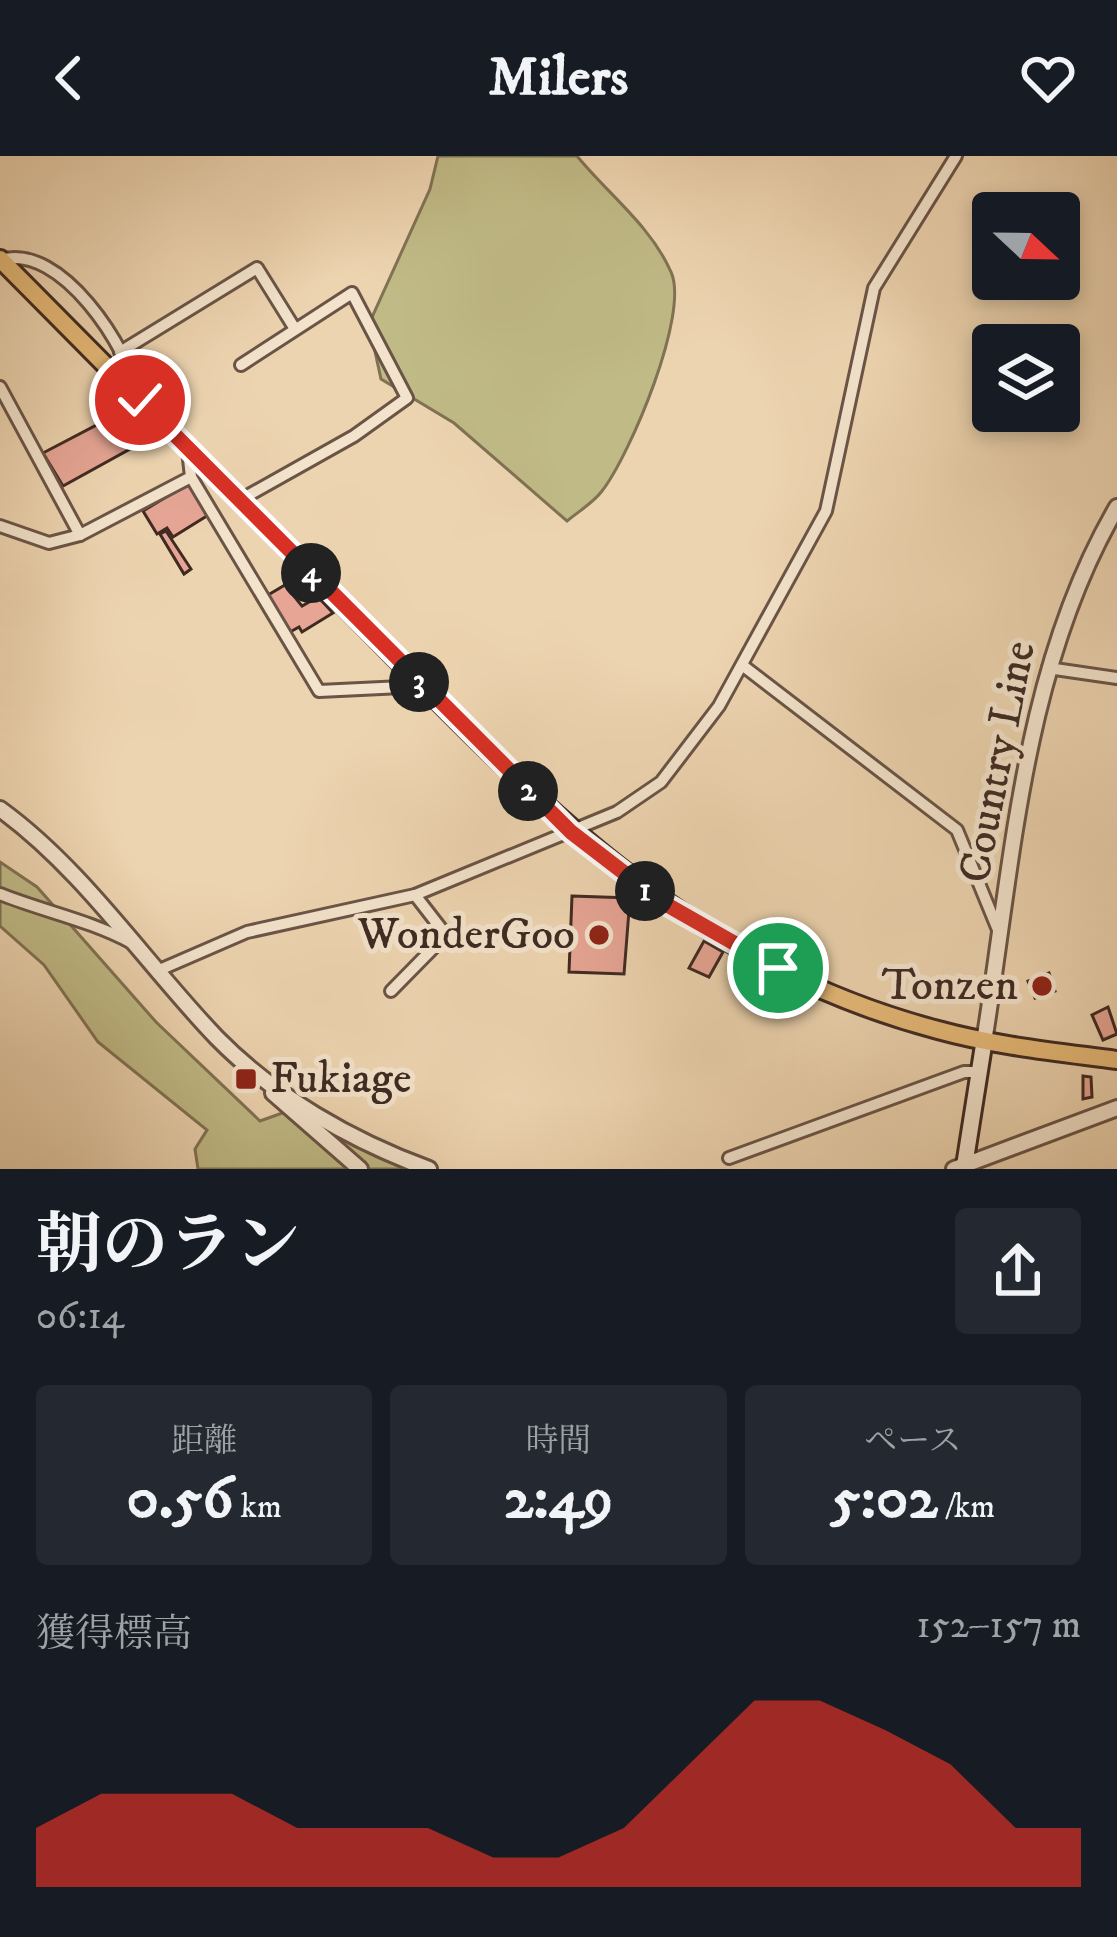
<!DOCTYPE html>
<html lang="ja">
<meta charset="utf-8">
<style>
body{margin:0;font-family:"IM FELL DW Pica","Noto Serif JP",serif;background:#242831;color:#f1f3f6;height:100vh;display:flex;flex-direction:column;font-size:45px;white-space:nowrap}
*{box-sizing:border-box;margin:0}
p{font-size:39px;color:#9ea1a6}
.icon{flex:none;width:66px;height:66px;fill:none;stroke:currentColor;stroke-width:2;stroke-linecap:round;stroke-linejoin:round}
.map{position:relative;height:1013px;overflow:hidden}
.panel{display:flex;flex-direction:column;background:#171b24;flex:1}
.panel>*{flex:none}
.needle{width:78px;rotate:112deg}
.controls{position:absolute;left:972px;top:36px;display:grid;gap:24px}
.controls a{display:grid;place-items:center;width:108px;height:108px;border-radius:12px;background:#171b24;box-shadow:0 6px 18px #0003;font-size:60px}
.pin{position:absolute;display:grid;place-items:center;width:102px;height:102px;color:#fff;margin:-51px;border:6px solid #fff;border-radius:50%;box-shadow:0 3px 12px #0007}
.km{position:absolute;width:60px;height:60px;margin:-30px;border-radius:50%;background:#222;color:#fff;font-size:33px;line-height:60px;text-align:center}
.round{display:grid;place-items:center;flex:none;width:126px;height:126px;border-radius:12px;background:#242831}
.headline{display:flex;align-items:center;justify-content:space-between;height:204px;padding:0 36px}
h1{font-size:66px;font-weight:700;line-height:90px}
.metrics{display:grid;grid-template-columns:repeat(3,1fr);gap:18px;height:204px;padding:12px 36px}
.metrics div{display:grid;align-content:center;border-radius:12px;background:#242831;text-align:center}
.metrics b{font-size:60px;font-weight:700}
.metrics small{font-size:33px;font-weight:400}
.metrics p{font-size:33px}
.chart{height:336px;padding:24px 36px}
.chart p{display:flex;justify-content:space-between}
.chart svg{width:100%;height:216px;margin-top:12px;fill:#d93025;opacity:.7}
header{display:flex;justify-content:space-between;align-items:center;height:156px;padding:0 36px;background:#171b24;font-size:54px;font-weight:700}
.map>svg:first-child{display:block}
.green{fill:#c0ba86;stroke:#807254;stroke-width:3}
.building{fill:#e6a595;stroke:#3f2a22;stroke-width:3}
.lines{fill:none;stroke-linecap:round;stroke-linejoin:round}
.minor-casing{stroke:#6a5446;stroke-width:16}
.tertiary-casing{stroke:#6a5446;stroke-width:20}
.secondary-casing{stroke:#3f2a22;stroke-width:21}
.primary-casing{stroke:#3f2a22;stroke-width:22}
.minor{stroke:#f3e3cc;stroke-width:10}
.tertiary{stroke:#f3e3cc;stroke-width:14}
.secondary{stroke:#f3e3cc;stroke-width:15}
.primary{stroke:#e6ba78;stroke-width:16}
.route-casing{stroke:#fff;stroke-width:24}
.route{stroke:#d93025;stroke-width:15}
.poi-dot{fill:#8f2418;stroke:#f3e3cc;stroke-width:4.5}
.labels{text-anchor:middle;dominant-baseline:central;stroke-width:10;stroke-linejoin:round;paint-order:stroke}
.street-label{font-size:45px;fill:#3f2a22;stroke:#f3e3cc}
.poi-label{font-size:45px;fill:#3f2a22;stroke:#f3e3cc;text-anchor:end}
</style>
<header><svg class="icon" aria-label="back" viewBox="0 0 24 24"><path d="M15 5l-7 7 7 7"/></svg>Milers<svg class="icon" aria-label="heart" viewBox="0 0 24 24"><path d="M12 20l-8-8c-3-5 5-10 8-4 3-6 11-1 8 4z"/></svg></header>
<div class="map">
<svg width="1117" height="1013" viewBox="0 0 1117 1013">
<rect width="100%" height="100%" fill="#edd4b0"/>
<filter id="stains"><feTurbulence type="fractalNoise" baseFrequency=".00167" numOctaves="4"/><feColorMatrix values="0 0 0 0 .2 0 0 0 0 .09 0 0 0 0 .02 0 0 0 .5 -.17"/></filter>
<radialGradient id="worn" r=".72"><stop offset=".6" stop-color="#630" stop-opacity="0"/><stop offset="1" stop-color="#630" stop-opacity=".3"/></radialGradient>
<g class="green">
<path d="M 438,0 L 577,0 C 608,38 651,70 671,116 C 690,157 630,299 602,335 C 594,346 578,356 567,365 L 454,267 L 381,223 L 369,168 L 430,33 Z"/>
<polygon points="0,706 37,731 156,866 260,965 302,950 418,1013 198,1013 195,993 207,974 98,886 44,809 0,770"/>
</g>
<g class="building">
<polygon points="112,261 120,264 130,293 63,330 43,297"/>
<polygon points="191,326 210,358 173,381 167,372 157,378 143,355"/>
<polygon points="166,375 191,413 184,418 160,378"/>
<polygon points="285,429 302,450 318,441 333,457 302,476 299,471 290,476 268,439"/>
<polygon points="572,740 630,742 624,818 569,816"/>
<polygon points="704,785 723,796 709,821 689,812"/>
<polygon points="1049,817 1055,835 1035,842 1028,825"/>
<polygon points="1108,851 1117,878 1103,884 1092,859"/>
<polygon points="1083,920 1091,921 1092,941 1083,943"/>
</g>
<g class="lines">
<defs>
<g id="minor">
<path d="M 1,104 C 61,86 129,193 139,242"/>
<polyline points="120,196 257,112 295,173"/>
<polyline points="0,231 80,379"/>
<polyline points="191,321 319,535 423,530"/>
<polyline points="240,344 354,280 407,242 352,137 241,209"/>
<polyline points="0,370 49,387 80,379 191,321 188,294"/>
<polyline points="742,509 957,674 1001,781"/>
<polyline points="1048,512 1117,522"/>
<path d="M 0,738 C 45,756 89,764 132,787"/>
<polyline points="157,815 247,776 415,739 617,656 661,626 719,550 826,355 874,132 956,0"/>
<polyline points="391,835 446,779 415,739"/>
<polyline points="729,1002 964,916 980,916"/>
</g>
<g id="tertiary">
<path d="M 0,653 C 84,714 145,807 217,882 C 275,941 352,985 429,1013"/>
<path d="M 984,886 C 1013,705 1023,512 1117,351"/>
<polyline points="273,937 360,1013"/>
<polyline points="954,1013 1117,952"/>
</g>
<polyline id="secondary" points="964,1013 984,886"/>
<path id="primary" d="M 0,103 C 115,219 231,335 346,452 C 525,633 680,806 938,874 C 996,890 1057,896 1117,904"/>
</defs>
<use href="#minor" class="minor-casing"/>
<use href="#tertiary" class="tertiary-casing"/>
<use href="#secondary" class="secondary-casing"/>
<use href="#primary" class="primary-casing"/>
<use href="#minor" class="minor"/>
<use href="#tertiary" class="tertiary"/>
<use href="#secondary" class="secondary"/>
<use href="#primary" class="primary"/>
</g>
<g class="lines">
<defs>
<polyline id="route" points="140,244 571,676 662,746 778,812"/>
</defs>
<use href="#route" class="route-casing"/>
<use href="#route" class="route"/>
</g>
<g class="poi-dot">
<circle cx="599" cy="779" r="12"/>
<circle cx="1042" cy="830" r="12"/>
<rect x="234" y="911" width="24" height="24" rx="6"/>
</g>
<g class="labels">
<g class="street-label">
<text transform="translate(998 606) rotate(-79)">Country Line</text>
</g>
<g class="poi-label">
<text x="575" y="779">WonderGoo</text>
<text x="1018" y="830">Tonzen</text>
<text x="270" y="923" text-anchor="start">Fukiage</text>
</g>
</g>
<rect width="100%" height="100%" filter="url(#stains)"/>
<rect width="100%" height="100%" fill="url(#worn)"/>
</svg>
<div class="controls">
<a><svg class="needle" viewBox="-14 -14 28 28"><path d="M0-13l5 13h-10z" fill="#e53935"/><path d="M0 13l5-13h-10z" fill="#9ea1a6"/></svg></a>
<a><svg class="icon" aria-label="layers" viewBox="0 0 24 24"><path d="M12 4l9 5-9 5-9-5zM3 14l9 5 9-5"/></svg></a>
</div>
<div class="pin" style="left:778px;top:812px;background:#1e9e55"><svg class="icon" aria-label="arrive" viewBox="0 0 24 24"><path d="M6 21V4h12l-3 4 3 4H6"/></svg></div>
<div class="pin" style="left:140px;top:244px;background:#d93025"><svg class="icon" aria-label="check" viewBox="0 0 24 24"><path d="M5 12l5 5 9-10"/></svg></div>
<b class="km" style="left:645px;top:735px">1</b>
<b class="km" style="left:528px;top:635px">2</b>
<b class="km" style="left:419px;top:526px">3</b>
<b class="km" style="left:311px;top:417px">4</b>
</div>
<section class="panel">
<div class="headline"><div><h1>朝のラン</h1><p>06:14</p></div><a class="round"><svg class="icon" aria-label="share" viewBox="0 0 24 24"><path d="M12 15V3M7 8l5-5 5 5M5 13v7h14v-7"/></svg></a></div>
<div class="metrics">
<div><p>距離</p><b>0.56<small> km</small></b></div>
<div><p>時間</p><b>2:49</b></div>
<div><p>ペース</p><b>5:02<small> /km</small></b></div>
</div>
<div class="chart"><p><span>獲得標高</span>152–157 m</p>
<svg viewBox="0 0 160 44" preserveAspectRatio="none"><path d="M0 44V32L10 25L20 25L30 25L40 32L50 32L60 32L70 38L80 38L90 32L100 19L110 6L120 6L130 12L140 19L150 32L160 32V44z"/></svg>
</div>
</section>
